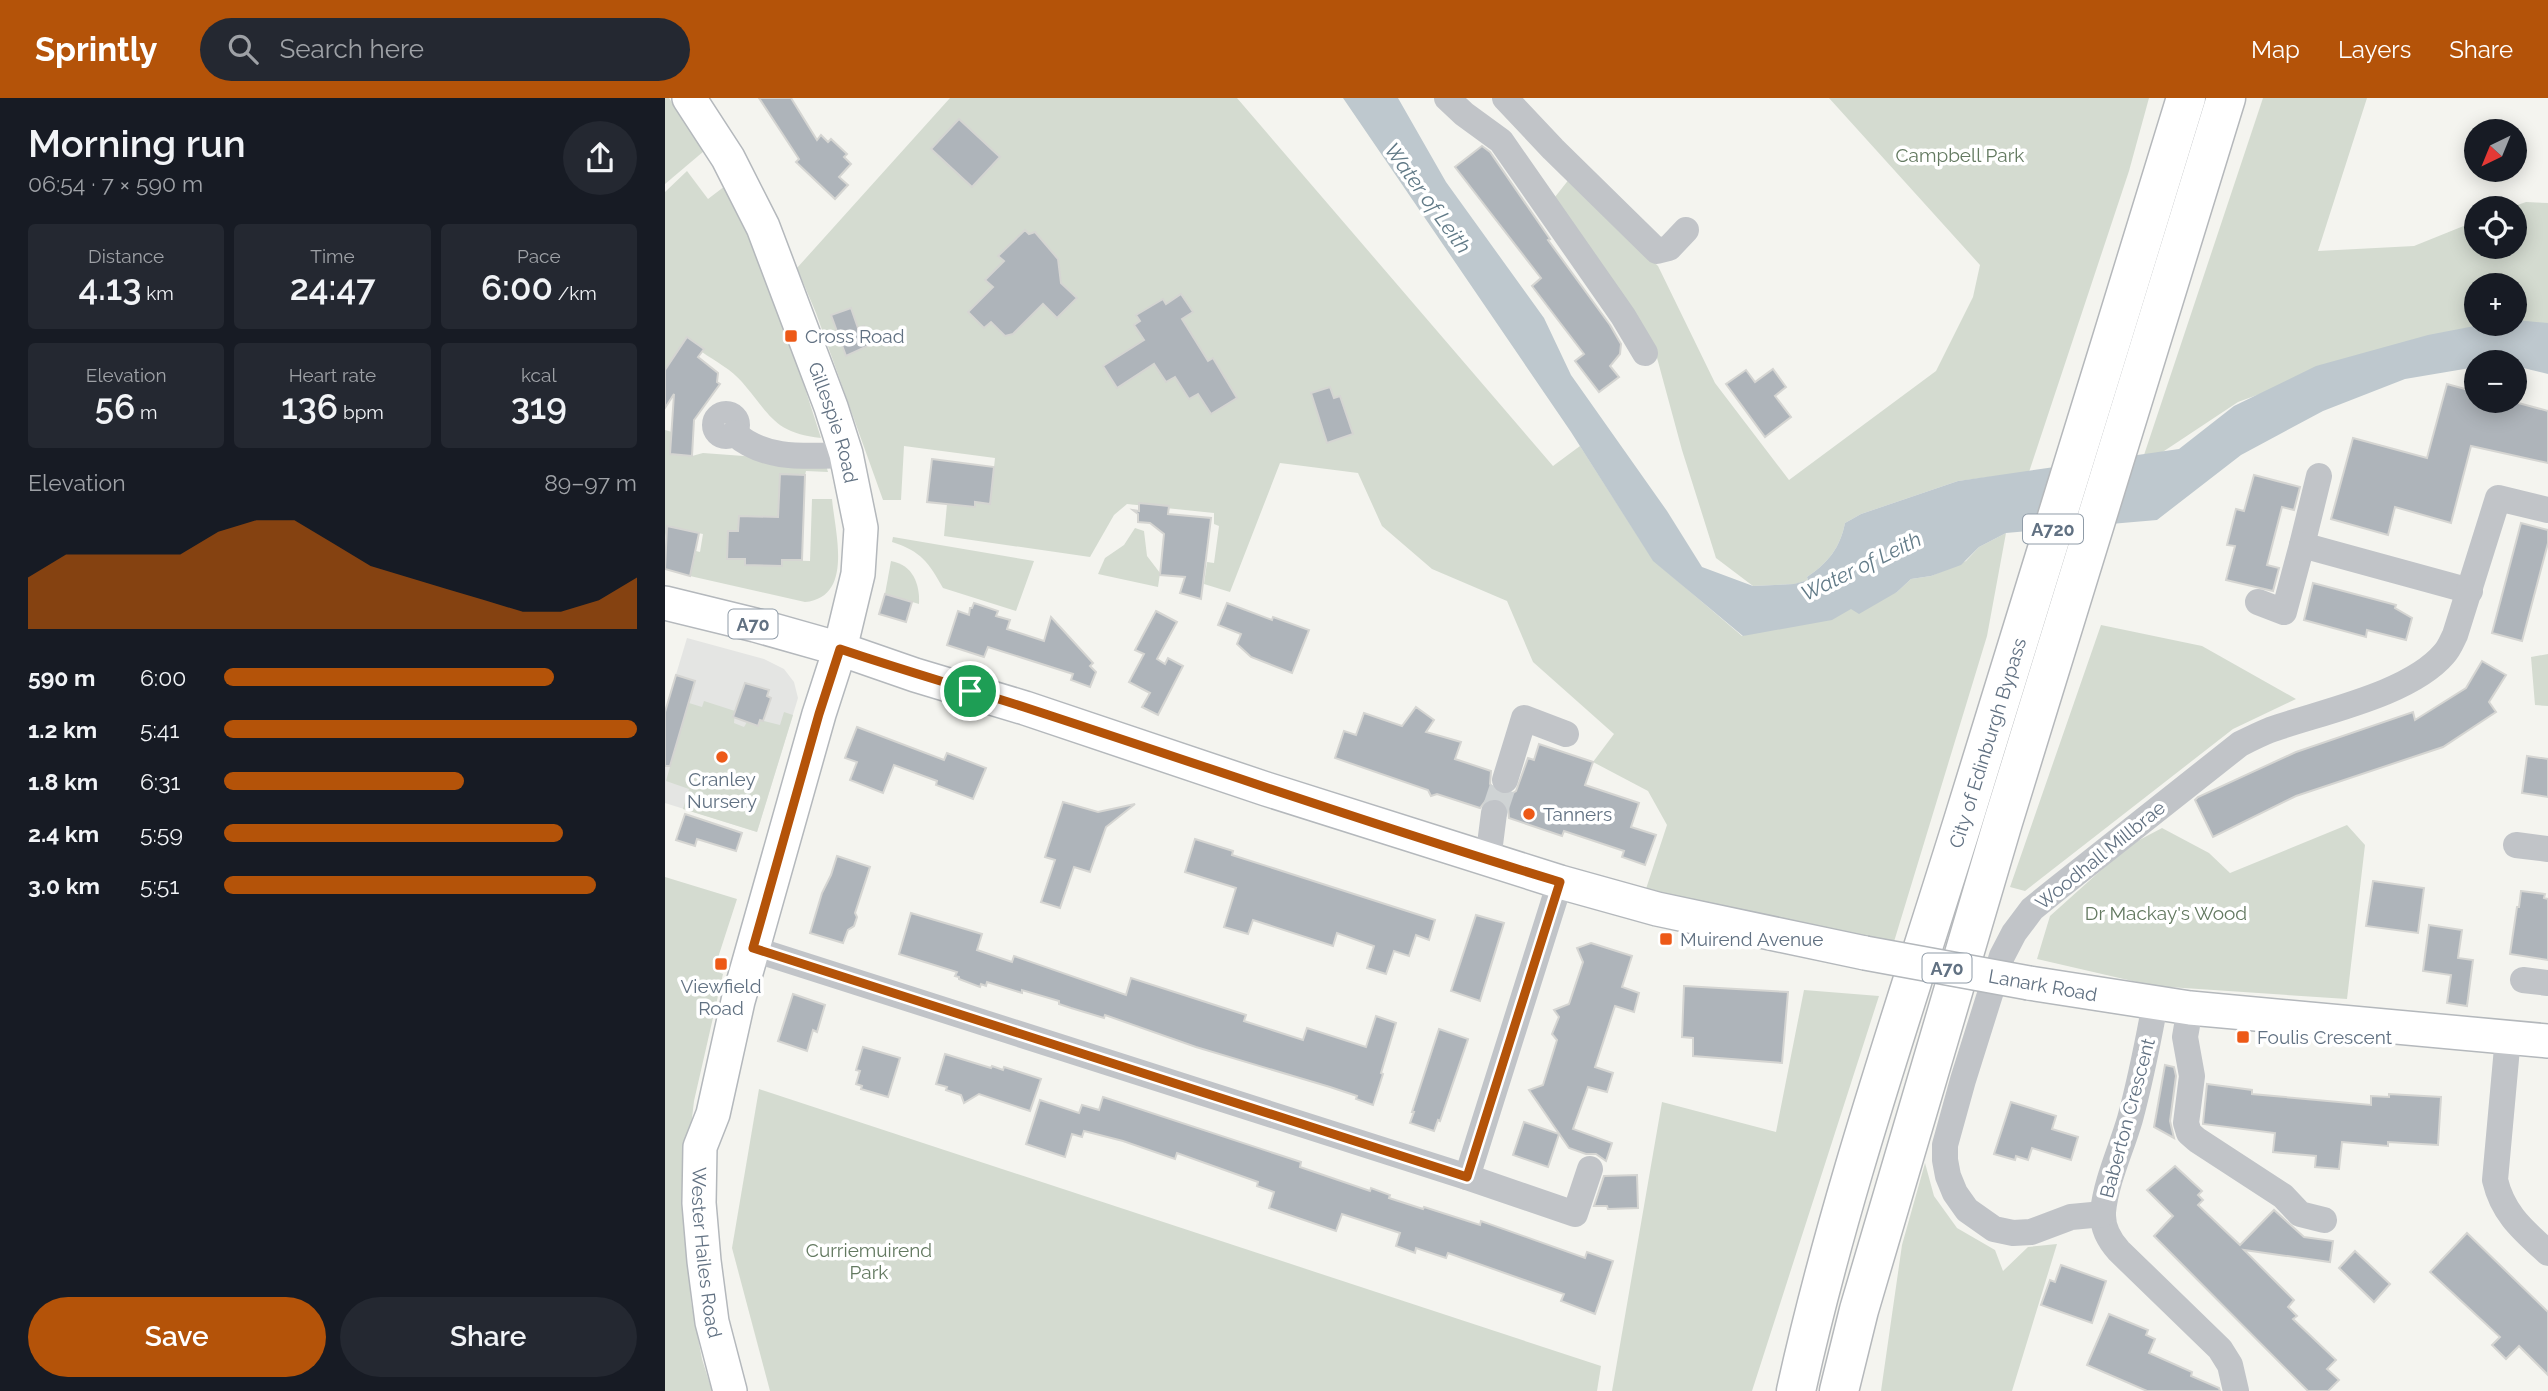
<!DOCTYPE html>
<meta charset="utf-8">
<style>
body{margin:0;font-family:Raleway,sans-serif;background:#242831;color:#f1f3f6;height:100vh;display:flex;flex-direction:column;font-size:26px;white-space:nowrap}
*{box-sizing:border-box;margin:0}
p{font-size:23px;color:#9ea1a6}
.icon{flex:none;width:38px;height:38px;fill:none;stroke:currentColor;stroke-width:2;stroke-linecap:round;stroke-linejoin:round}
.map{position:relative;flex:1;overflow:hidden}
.panel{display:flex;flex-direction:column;background:#171b24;width:665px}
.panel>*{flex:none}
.needle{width:46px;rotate:223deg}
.tools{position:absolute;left:1799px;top:21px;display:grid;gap:14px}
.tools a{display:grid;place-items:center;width:63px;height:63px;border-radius:50%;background:#171b24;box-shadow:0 4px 18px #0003;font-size:35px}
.pin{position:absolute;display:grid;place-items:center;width:60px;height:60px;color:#fff;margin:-30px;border:4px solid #fff;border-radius:50%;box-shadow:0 2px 7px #0007}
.round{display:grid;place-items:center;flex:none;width:74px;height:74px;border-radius:37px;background:#242831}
.headline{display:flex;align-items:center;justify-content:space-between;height:119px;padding:0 28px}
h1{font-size:38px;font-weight:600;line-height:52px}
.stats{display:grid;grid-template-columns:repeat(3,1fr);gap:10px;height:119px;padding:7px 28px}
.stats div{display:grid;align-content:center;border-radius:7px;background:#242831;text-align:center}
.stats b{font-size:35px;font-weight:600}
.stats small{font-size:19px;font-weight:400}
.stats p{font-size:19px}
.chart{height:196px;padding:14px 28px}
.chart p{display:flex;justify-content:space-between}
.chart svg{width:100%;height:126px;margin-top:7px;fill:#b45309;opacity:.7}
.primary-button{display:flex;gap:14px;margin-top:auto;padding:14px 28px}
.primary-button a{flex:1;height:80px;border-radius:42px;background:#b45309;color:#fff;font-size:28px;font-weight:600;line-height:80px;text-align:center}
.primary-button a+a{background:#242831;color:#f1f3f6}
ul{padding:0 28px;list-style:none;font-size:23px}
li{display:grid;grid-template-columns:112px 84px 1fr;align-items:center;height:52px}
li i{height:18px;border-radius:9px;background:#b45309}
header{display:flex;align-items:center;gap:42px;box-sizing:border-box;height:98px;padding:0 35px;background:#b45309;color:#fff}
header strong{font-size:33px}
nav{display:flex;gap:38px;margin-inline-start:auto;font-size:24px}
.search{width:490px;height:63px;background:#242831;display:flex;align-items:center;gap:18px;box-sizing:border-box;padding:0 24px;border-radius:38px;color:#9ea1a6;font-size:26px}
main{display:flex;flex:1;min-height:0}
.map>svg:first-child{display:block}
.built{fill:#e4e5e3}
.green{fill:#d4dbd0;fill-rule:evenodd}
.water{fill:#bec8ce}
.building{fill:#aeb4ba;stroke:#d5d5d2;stroke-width:2}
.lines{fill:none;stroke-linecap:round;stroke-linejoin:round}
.minor-tunnel{stroke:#cfd3d4;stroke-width:26;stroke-dasharray:26 13;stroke-linecap:butt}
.major-casing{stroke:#b4b8bc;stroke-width:36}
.highway-casing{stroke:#b5b8bb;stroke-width:41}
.minor{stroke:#c1c4c8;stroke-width:26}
.major{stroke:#fff;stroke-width:33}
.highway{stroke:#fff;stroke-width:38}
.major-bridge-casing{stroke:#b4b8bc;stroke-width:36;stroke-linecap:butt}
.major-bridge{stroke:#fff;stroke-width:33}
.route-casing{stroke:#fff;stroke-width:14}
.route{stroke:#b45309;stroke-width:9}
.poi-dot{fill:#ed5917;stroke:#fff;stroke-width:2.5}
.labels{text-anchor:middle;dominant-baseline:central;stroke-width:7;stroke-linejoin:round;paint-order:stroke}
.shield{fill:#fff;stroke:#909ca8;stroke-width:2}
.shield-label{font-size:18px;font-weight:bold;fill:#617182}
.park-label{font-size:19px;fill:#637960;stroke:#fff}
.poi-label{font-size:19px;fill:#617182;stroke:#fff;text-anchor:start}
.street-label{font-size:19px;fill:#617182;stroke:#fff}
.water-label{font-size:21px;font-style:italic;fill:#617a87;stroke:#fff}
</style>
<header>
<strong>Sprintly</strong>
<div class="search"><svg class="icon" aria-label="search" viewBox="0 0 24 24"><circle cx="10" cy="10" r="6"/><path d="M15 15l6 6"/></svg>Search here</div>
<nav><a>Map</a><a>Layers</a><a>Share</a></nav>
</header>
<main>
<section class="panel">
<div class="headline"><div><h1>Morning run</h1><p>06:54 · 7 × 590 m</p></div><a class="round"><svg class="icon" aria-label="share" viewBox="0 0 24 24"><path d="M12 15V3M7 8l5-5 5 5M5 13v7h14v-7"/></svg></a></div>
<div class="stats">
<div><p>Distance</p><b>4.13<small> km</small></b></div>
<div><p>Time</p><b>24:47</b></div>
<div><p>Pace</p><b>6:00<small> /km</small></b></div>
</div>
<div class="stats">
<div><p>Elevation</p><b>56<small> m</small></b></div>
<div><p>Heart rate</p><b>136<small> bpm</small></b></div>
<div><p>kcal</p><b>319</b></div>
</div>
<div class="chart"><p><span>Elevation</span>89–97 m</p>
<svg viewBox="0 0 160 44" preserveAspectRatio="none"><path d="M0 44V26L10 18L20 18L30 18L40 18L50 10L60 6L70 6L80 14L90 22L100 26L110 30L120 34L130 38L140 38L150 34L160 26V44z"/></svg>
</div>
<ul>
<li><b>590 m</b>6:00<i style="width:80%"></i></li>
<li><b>1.2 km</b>5:41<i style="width:100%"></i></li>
<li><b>1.8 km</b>6:31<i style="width:58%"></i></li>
<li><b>2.4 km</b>5:59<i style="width:82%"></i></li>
<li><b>3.0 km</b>5:51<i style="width:90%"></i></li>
</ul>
<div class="primary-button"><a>Save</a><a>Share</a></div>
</section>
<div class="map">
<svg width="1883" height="1293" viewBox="0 0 1883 1293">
<rect width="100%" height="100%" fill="#f4f4ef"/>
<polygon class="built" points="22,540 99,561 119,571 129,584 133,600 92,734 0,705 0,613"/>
<g class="green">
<polygon points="0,0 4,0 39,53 0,86"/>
<path d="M 285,0 L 572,0 L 888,368 L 915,348 L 988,462 L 1077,538 L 1232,494 L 1246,481 L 1266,478 L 1301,463 L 1314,449 L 1341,435 L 1322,538 L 1228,847 L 979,797 L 1002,727 L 983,693 L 928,664 L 949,636 L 868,564 L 842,503 L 767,471 L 717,428 L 693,375 L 615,365 L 565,494 L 539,486 L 542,464 L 549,465 L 554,428 L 549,426 L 549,415 L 462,406 L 449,417 L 425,459 L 279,438 L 282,406 L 309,409 L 310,404 L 325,406 L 330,360 L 239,348 L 236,402 L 218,402 L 151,215 L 132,170 ZM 665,289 L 669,300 L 675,298 L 662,344 L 646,296 Z"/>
<path d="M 1164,0 L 1484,0 L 1464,73 L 1364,374 L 1293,383 L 1196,416 L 1180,425 C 1175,450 1163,465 1142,479 L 1143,482 L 1130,486 L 1088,488 L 1051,460 L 1017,352 L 988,245 L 890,99 L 905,80 L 993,168 L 1050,285 L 1124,382 L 1271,273 L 1308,199 L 1315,167 Z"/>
<path d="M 1598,0 L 1702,0 L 1653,153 L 1749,148 L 1811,123 L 1811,149 L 1850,149 L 1850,110 L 1844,110 L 1861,104 L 1883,105 L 1883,242 L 1713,253 L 1573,304 L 1475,369 ZM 1811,187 L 1850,187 L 1850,226 L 1811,226 Z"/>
<path d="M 22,73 L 43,101 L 60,88 C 100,170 129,254 156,340 C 108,335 105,316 77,284 C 67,272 50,263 37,254 L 0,272 L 0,94 Z"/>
<path d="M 0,332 L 7,334 L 6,356 L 27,358 L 38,355 L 160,364 L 163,374 L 141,373 L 140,377 L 115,376 L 114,400 L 138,419 L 74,418 L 73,433 L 63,433 L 63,460 L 80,461 L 80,467 L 116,468 L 117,462 L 145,463 L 147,401 L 167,401 C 170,435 189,499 140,504 L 25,478 L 31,453 L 35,454 L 38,436 L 2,429 L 0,440 Z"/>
<polygon points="470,430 479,433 482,458 495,475 493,489 433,476 440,460 459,447"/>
<path d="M 228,439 L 369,463 L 351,513 L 278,490 C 264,465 256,453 227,444 Z"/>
<path d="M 226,463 C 248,467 255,486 254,506 L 220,496 Z"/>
<polygon points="1436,527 1537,548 1631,601 1568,631 1360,793 1345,789"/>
<polygon points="1883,556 1883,608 1870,607 1866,559"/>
<polygon points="39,603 70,613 69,625 79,629 82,624 95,622 115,627 119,614 128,617 92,734 18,711 24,691 1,683 11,648 0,617 18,623 24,605 37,609"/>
<polygon points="1682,727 1700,747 1682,901 1489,888 1372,861 1385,818 1463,748 1497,730 1544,755 1565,775"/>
<polygon points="0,779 72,801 49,872 58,876 29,1003 20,1080 26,1203 37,1261 47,1293 0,1293"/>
<polygon points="1139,892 1214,898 1087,1293 947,1293 997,1004 1111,1034"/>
<polygon points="94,991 936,1268 932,1293 105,1293 67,1150"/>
<polygon points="1260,1065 1269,1098 1292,1130 1330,1152 1338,1173 1363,1149 1392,1146 1347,1293 1216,1293 1237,1147"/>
</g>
<path class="water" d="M 678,0 L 733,0 L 781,84 L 879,220 L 906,277 L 1002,413 L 1037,469 L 1088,488 L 1129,486 L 1143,482 L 1142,479 C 1163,465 1175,450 1180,425 L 1196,416 L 1293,383 L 1514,351 L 1569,308 L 1651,268 L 1763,237 L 1820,226 L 1850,226 L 1850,222 L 1883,225 L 1883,276 L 1850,268 L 1850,264 L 1811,264 L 1811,269 L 1740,281 L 1658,313 L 1576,357 L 1492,422 L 1341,435 L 1314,449 L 1296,467 L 1266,478 L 1246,481 L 1232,494 L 1194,516 L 1186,511 L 1167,522 L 1078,538 L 988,463 L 906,334 Z"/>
<g class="building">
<polygon points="94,0 126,0 152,42 156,37 163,44 166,41 182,56 179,59 186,66 174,79 183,87 170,101 131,64 134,61"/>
<polygon points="294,21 335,59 307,89 266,51"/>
<polygon points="817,48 825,54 885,141 883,142 945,227 956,246 955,256 945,268 954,279 934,294 910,263 919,256 867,188 876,180 790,69"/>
<polygon points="360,132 364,136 370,134 393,161 396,185 412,200 392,220 378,206 348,236 340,238 326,224 319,230 303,214 328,189 320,182 339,163 333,158"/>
<polygon points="516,196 528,214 517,221 543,263 548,260 572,300 546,316 533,296 524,301 510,279 501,284 489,266 452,290 438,268 479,242 469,227 475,223 471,217 498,201 501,206"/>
<polygon points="186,210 193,230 199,228 205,247 181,258 166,217"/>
<polygon points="22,239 39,251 33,259 53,275 52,284 55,286 29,322 27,358 5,356 9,296 0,310 0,272"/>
<polygon points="1108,271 1121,289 1110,298 1126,319 1100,339 1061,286 1081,272 1090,284"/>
<polygon points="1782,286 1811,294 1811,303 1846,303 1883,313 1883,365 1806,348 1786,425 1730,409 1723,437 1666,421 1688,340 1762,360"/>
<polygon points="665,289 669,300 675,298 688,336 662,345 646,295"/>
<polygon points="267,361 329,369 325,406 310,404 310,409 262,404"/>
<polygon points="115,376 140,377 137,462 117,462 117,468 80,467 80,461 62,461 63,433 73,433 74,418 113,419"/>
<polygon points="1589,377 1635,389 1629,412 1617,409 1602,467 1614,470 1608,493 1561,482 1570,448 1562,447 1571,411 1579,413"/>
<polygon points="474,405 504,408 503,416 546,420 536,501 515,495 520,479 495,477 499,436 485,425 473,424 473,416 468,412 474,413"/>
<polygon points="1856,425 1883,432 1883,445 1857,543 1827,535"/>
<polygon points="2,428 34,435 25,478 0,471"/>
<polygon points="1648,485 1731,507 1730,510 1747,520 1741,542 1702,532 1701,539 1639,522"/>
<polygon points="220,496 247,504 241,524 214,516"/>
<polygon points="309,505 333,513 331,518 345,522 342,531 379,543 386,519 428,565 425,568 431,574 425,589 406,582 408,576 323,549 319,559 282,547 293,513 304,517 305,510 307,510"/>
<polygon points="562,505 607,522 608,519 644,532 627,575 586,559 572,546 576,536 553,527"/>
<polygon points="491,513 512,524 492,561 500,566 503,560 518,568 493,617 477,609 485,595 464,584 479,556 470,552"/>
<polygon points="1817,563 1841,577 1824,604 1831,614 1778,649 1631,698 1548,739 1530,702 1533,699 1631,654 1748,614 1750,622 1801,590"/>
<polygon points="11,577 30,583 5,668 0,668 0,614"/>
<polygon points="80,585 104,592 102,598 106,600 98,623 95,622 93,628 68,619"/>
<polygon points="751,609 769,622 761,634 796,644 790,661 826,673 825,686 835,697 844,697 851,693 863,660 869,662 874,646 928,664 920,687 974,705 966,729 991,737 980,767 957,759 959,753 899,733 897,738 844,720 843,708 832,700 822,701 815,710 772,696 766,698 763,692 670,660 679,633 691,637 699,615 737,628"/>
<polygon points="192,629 279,662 282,655 321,670 308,701 271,687 272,683 229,667 218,695 185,682 192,664 180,660"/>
<polygon points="1862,658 1883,661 1883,699 1857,695"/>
<polygon points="398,704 433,714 470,706 441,729 425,774 409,769 395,810 376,804 390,762 380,759"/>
<polygon points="20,716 77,735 71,753 32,741 30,748 11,742"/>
<polygon points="530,741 568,753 567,757 770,822 764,842 751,837 744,858 729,853 721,876 702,870 709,848 672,835 668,848 588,822 583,836 559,829 571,790 520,774"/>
<polygon points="172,758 205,769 190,815 192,819 189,828 183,832 178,845 145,835 157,795 166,777"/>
<polygon points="1708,783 1759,790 1753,835 1701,828"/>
<polygon points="1856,793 1880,796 1879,800 1883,801 1883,862 1845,856 1852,809 1854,809"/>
<polygon points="246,815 317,836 312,852 347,864 349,858 461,897 466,880 581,917 579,923 638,942 642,930 701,949 711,918 731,925 716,975 718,976 708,1007 691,1001 692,998 665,989 531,949 440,917 439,920 406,910 394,906 394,903 357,892 357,895 322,884 321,888 316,886 315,889 294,881 294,879 290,878 292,874 234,856"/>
<polygon points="811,817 839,825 815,903 786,893"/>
<polygon points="1764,827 1797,832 1793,860 1808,862 1802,908 1782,905 1786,877 1758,873"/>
<polygon points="926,845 967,858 957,889 974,895 969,914 950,908 930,969 948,975 942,994 923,989 908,1031 947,1045 941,1063 931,1056 921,1056 904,1050 864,992 878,987 892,942 887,936 894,919 889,912 904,906 918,864 912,850"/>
<polygon points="1019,888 1123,894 1117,965 1028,958 1028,940 1017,939"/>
<polygon points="128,896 160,907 152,934 148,932 142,953 113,943"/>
<polygon points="774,931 803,941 775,1023 773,1022 769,1033 745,1025 749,1014 747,1014"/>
<polygon points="198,949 235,960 223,999 196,991 197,988 191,986 195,973 191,972"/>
<polygon points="280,956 326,970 327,968 338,972 339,969 376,981 365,1013 314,996 299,1005 296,997 281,992 282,989 271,986"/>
<polygon points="1500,967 1509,969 1511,978 1505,1023 1509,1040 1489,1029"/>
<polygon points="1542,986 1587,992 1587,996 1706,1007 1706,998 1724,999 1724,996 1776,999 1773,1047 1723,1044 1723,1048 1677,1044 1674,1071 1650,1069 1651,1058 1608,1054 1610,1035 1538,1026"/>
<polygon points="438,999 636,1064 635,1069 705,1093 706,1090 725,1097 724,1100 758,1111 759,1109 815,1127 816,1123 920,1160 922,1154 948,1163 930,1216 896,1203 899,1196 783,1155 781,1160 751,1150 750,1155 731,1148 735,1135 677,1116 671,1133 604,1110 609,1094 592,1088 593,1084 512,1055 510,1061 458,1043 419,1033 417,1039 407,1036 400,1059 361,1046 375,1002 414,1015 417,1007 434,1012"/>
<polygon points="1346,1004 1391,1018 1387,1031 1413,1039 1406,1062 1367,1050 1363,1062 1351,1058 1350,1062 1329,1056"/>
<polygon points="859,1024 894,1036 883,1069 848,1057"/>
<polygon points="1510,1068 1537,1093 1533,1097 1538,1102 1533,1107 1575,1147 1609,1112 1639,1139 1668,1143 1665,1164 1579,1152 1629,1202 1623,1209 1632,1218 1628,1221 1671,1262 1662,1271 1674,1282 1663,1293 1643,1293 1489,1138 1508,1118 1482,1092"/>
<polygon points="972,1077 973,1110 943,1111 942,1108 929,1108 939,1078"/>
<polygon points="1802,1135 1883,1214 1883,1277 1854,1248 1841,1261 1827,1247 1835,1239 1765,1174"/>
<polygon points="1690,1153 1725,1186 1709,1204 1674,1170"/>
<polygon points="1396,1167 1441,1183 1427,1225 1376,1207 1385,1182 1390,1184"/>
<polygon points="1444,1216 1483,1232 1481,1237 1490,1241 1484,1255 1527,1274 1526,1278 1554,1290 1555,1293 1482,1293 1422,1267"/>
</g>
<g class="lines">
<polyline class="minor-tunnel" points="829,715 840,682"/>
<defs>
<g id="major">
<path id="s1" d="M 24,0 L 63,60 L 98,129 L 166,309 L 181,356 L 196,430 L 193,476 L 175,551 L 154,616 L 73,903 L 48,1016 L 35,1049 L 34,1105 L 39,1163 L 47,1224 L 65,1293"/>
<polyline points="0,505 90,527 175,551 250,577 360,610 601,691 895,784 992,811 1200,855"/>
<polyline points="1364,885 1525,910 1883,943"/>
</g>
<g id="highway">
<path id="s2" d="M 1131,1293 C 1174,1098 1240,910 1299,720 C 1374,480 1447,240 1521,0"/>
<polyline points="1174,1293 1194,1212 1338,724 1561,0"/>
</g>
</defs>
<use href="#major" class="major-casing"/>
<use href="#highway" class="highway-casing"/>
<g class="minor">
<polyline points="782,0 799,16 836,43 958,218 980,255"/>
<polyline points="840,0 888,51 992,153 1004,150 1021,132"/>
<circle cx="61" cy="327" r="11"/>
<path d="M 69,335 C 100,363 142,358 181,357"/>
<polyline points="1637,447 1654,378"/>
<polyline points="1593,504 1619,514 1637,447 1805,493"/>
<polyline points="840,682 859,620 901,636"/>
<polyline points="1851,747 1883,751"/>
<polyline points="823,762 829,715"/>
<polyline points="88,851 802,1079 910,1116 925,1071"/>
<polyline points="1858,882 1883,885"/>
<path d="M 1490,906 C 1483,944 1475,984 1465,1021 C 1456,1052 1441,1083 1438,1114 C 1437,1130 1444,1142 1454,1153 L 1555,1251 L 1565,1267 L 1571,1293"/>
<polyline points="1525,910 1520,939 1527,978 1521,1025 1524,1035 1532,1042 1618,1098 1635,1116 1659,1122"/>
<path d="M 1843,939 L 1830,1082 C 1838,1116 1858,1132 1883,1155"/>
<polyline points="802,1079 895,784"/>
<path d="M 1438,1116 L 1406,1119 L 1366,1134 L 1348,1135 L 1329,1131 L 1302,1112 L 1290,1095 L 1283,1078 L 1280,1062 L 1280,1047 L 1298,982 L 1337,858 L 1349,835 L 1367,811 L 1393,790 L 1575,646 C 1585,641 1595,636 1605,632 C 1655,614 1744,597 1779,556 C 1784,551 1787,543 1790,537 L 1833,400 L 1883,412"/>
</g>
<use href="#major" class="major"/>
<use href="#highway" class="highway"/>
<defs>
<polyline id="major-bridge" points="1200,855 1364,885"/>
</defs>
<use href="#major-bridge" class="major-bridge-casing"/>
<use href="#major-bridge" class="major-bridge"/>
</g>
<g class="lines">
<defs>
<path id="route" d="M 175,551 C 237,572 300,590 362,610 C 540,668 716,730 895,784 L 802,1079 L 88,850 L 154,616 Z"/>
</defs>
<use href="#route" class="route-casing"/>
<use href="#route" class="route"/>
</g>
<g class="poi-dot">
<rect x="119" y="231" width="14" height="14" rx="3.5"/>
<circle cx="57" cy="659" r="7"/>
<circle cx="864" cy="716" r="7"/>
<rect x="994" y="834" width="14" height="14" rx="3.5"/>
<rect x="49" y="859" width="14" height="14" rx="3.5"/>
<rect x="1571" y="932" width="14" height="14" rx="3.5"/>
</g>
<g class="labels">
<g class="shield">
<rect x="1358" y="416.5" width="60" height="29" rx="5"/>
<rect x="63.5" y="511.5" width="49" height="29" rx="5"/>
<rect x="1257.5" y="855.5" width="49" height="29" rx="5"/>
</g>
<g class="shield-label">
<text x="1388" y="431">A720</text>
<text x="88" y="526">A70</text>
<text x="1282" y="870">A70</text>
</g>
<g class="park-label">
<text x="1295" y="57">Campbell Park</text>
<text x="1501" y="815">Dr Mackay's Wood</text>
<text x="204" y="1152">Curriemuirend<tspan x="204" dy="22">Park</tspan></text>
</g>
<g class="poi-label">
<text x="140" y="238">Cross Road</text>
<text x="57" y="681" text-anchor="middle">Cranley<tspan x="57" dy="22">Nursery</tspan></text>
<text x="878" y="716">Tanners</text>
<text x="1015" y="841">Muirend Avenue</text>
<text x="56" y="888" text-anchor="middle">Viewfield<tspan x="56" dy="22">Road</tspan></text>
<text x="1592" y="939">Foulis Crescent</text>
</g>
<g class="street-label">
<text stroke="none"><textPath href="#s1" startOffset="357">Gillespie Road</textPath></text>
<text stroke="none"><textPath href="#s2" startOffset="676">City of Edinburgh Bypass</textPath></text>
<text transform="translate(1435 757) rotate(-39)">Woodhall Millbrae</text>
<text transform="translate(1378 887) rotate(10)">Lanark Road</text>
<text transform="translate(1462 1020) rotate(-75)">Baberton Crescent</text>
<text stroke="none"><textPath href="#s1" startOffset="1213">Wester Hailes Road</textPath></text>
</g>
<g class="water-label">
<text transform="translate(763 100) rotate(54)">Water of Leith</text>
<text transform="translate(1196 468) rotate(-26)">Water of Leith</text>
</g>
</g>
</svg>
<div class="tools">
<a><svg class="needle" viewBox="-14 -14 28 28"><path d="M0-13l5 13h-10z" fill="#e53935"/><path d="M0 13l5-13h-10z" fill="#9ea1a6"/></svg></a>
<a><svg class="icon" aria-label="locate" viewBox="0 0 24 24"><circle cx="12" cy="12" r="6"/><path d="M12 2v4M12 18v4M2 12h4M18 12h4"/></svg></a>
<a>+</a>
<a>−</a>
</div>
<div class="pin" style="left:305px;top:593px;background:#1e9e55"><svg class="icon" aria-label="arrive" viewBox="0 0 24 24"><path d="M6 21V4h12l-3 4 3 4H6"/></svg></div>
</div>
</main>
